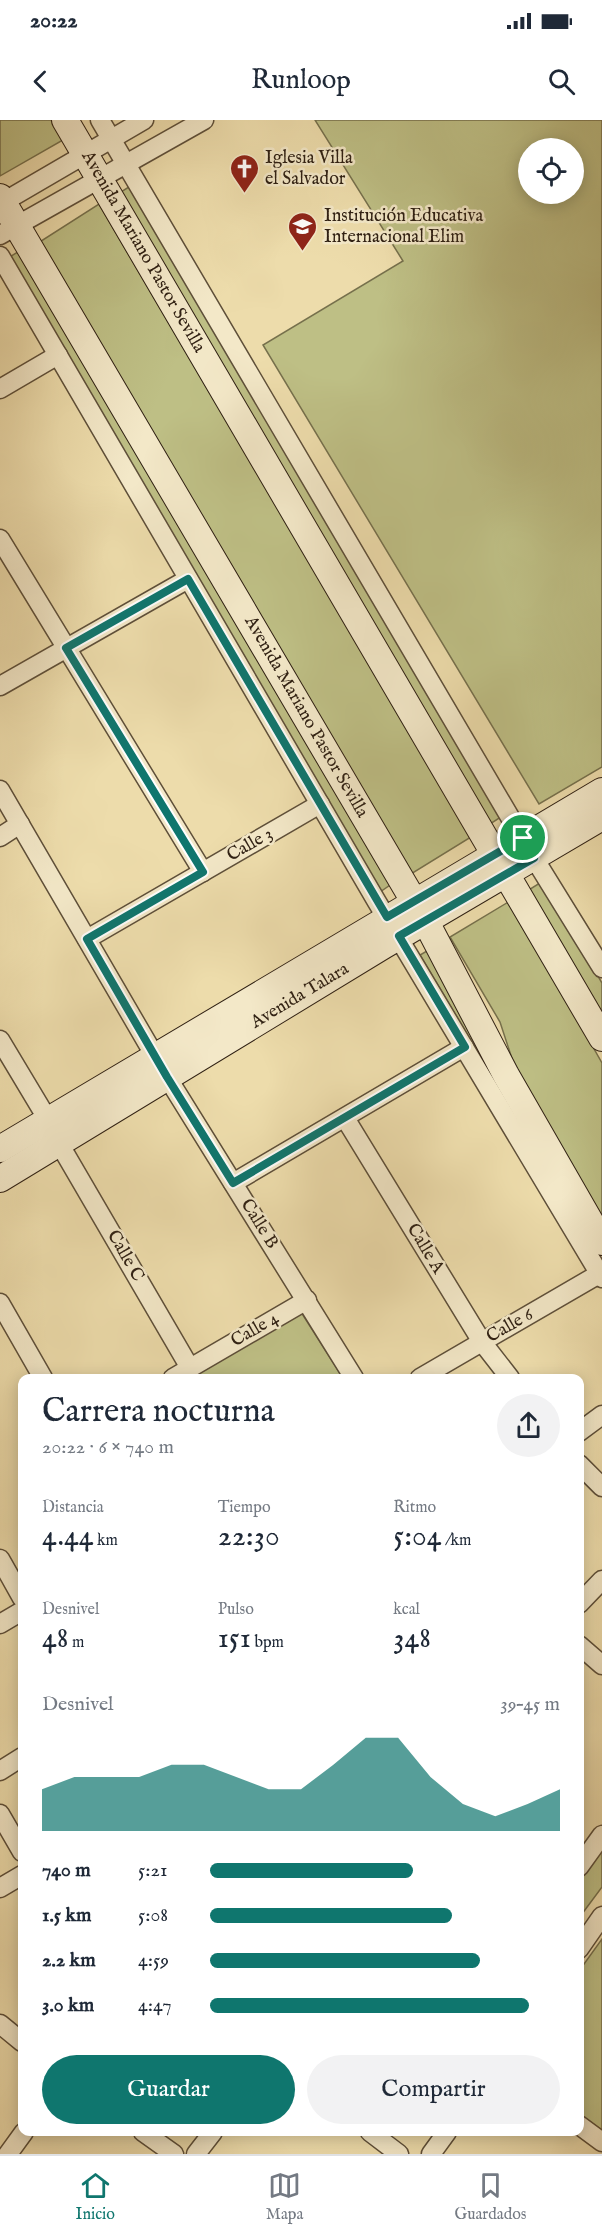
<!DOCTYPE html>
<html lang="es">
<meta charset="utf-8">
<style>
body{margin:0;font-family:"IM FELL English",serif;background:#f2f2f3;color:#1f2937;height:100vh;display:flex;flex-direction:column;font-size:22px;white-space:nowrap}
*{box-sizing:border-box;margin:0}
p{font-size:20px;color:#747a83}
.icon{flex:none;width:33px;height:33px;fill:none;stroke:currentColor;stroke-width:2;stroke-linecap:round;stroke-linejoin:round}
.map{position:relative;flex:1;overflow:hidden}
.sheet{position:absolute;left:18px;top:1254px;width:566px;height:762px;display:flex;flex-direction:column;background:#fff;border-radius:12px;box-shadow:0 3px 15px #0003}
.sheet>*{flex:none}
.fabs{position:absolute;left:518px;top:18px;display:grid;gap:12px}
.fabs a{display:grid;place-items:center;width:66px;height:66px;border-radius:50%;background:#fff;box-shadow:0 3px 15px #0003;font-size:30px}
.pin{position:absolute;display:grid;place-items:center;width:51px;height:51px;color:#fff;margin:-26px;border:3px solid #fff;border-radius:50%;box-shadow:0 2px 6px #0007}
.round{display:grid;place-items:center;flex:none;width:63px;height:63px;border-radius:32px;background:#f2f2f3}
.overview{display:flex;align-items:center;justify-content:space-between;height:102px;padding:0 24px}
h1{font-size:33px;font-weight:600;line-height:45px}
.metrics{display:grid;grid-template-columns:repeat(3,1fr);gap:9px;height:102px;padding:6px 24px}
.metrics div{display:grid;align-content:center}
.metrics b{font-size:30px;font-weight:600}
.metrics small{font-size:16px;font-weight:400}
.metrics p{font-size:16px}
.chart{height:168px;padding:12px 24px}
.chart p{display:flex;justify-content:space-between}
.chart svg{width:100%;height:108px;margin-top:6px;fill:#0f766e;opacity:.7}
.action{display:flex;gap:12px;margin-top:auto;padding:12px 24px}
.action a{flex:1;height:69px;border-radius:36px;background:#0f766e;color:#fff;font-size:24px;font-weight:600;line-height:69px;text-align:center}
.action a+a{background:#f2f2f3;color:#1f2937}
ul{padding:0 24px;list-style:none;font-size:20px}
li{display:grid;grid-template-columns:96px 72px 1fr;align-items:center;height:45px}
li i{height:15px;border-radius:8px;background:#0f766e}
.status{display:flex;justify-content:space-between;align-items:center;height:42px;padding:0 30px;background:#fff;direction:ltr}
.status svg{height:16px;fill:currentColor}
header{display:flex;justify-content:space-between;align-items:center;height:78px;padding:0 24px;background:#fff;font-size:27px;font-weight:600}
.dock{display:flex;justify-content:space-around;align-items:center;height:84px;border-top:2px solid #e0e1e3;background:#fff;font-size:16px;color:#747a83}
.dock a{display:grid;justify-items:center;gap:3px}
.dock .active{color:#0f766e}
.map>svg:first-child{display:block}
.green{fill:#bebf85;stroke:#76704c;stroke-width:1.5;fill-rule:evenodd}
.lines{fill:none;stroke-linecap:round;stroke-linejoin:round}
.street-casing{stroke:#5e4f39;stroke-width:21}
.secondary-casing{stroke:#2f2013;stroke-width:28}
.street{stroke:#f3e8c8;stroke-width:18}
.secondary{stroke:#f3e8c8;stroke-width:26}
.route-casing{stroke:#fff;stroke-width:12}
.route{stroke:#0f766e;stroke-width:8}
.labels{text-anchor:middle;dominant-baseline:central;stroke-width:5;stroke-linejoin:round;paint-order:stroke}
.poi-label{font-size:18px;fill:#2f2013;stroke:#f3e8c8;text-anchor:start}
.street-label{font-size:18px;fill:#2f2013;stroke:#f3e8c8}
</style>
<div class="status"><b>20:22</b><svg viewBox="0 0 49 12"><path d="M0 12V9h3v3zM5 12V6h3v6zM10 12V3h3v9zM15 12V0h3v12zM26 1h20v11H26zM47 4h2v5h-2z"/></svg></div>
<header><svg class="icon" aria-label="back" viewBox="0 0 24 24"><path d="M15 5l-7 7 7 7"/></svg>Runloop<svg class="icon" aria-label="search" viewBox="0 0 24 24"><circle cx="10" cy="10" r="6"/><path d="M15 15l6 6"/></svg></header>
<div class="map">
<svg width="602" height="2034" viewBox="0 0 602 2034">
<rect width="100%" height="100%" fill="#eddcab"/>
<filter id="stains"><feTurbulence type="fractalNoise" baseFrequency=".00333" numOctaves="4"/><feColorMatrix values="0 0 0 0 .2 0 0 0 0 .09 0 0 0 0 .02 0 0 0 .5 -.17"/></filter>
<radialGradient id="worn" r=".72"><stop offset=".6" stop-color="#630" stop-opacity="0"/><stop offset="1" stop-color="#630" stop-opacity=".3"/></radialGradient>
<g class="green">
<polygon points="0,0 51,0 63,20 0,56"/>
<path d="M 315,0 L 602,0 L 602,647 L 539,684 L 263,225 L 403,141 ZM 528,28 L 573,28 L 573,74 L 528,74 Z"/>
<polygon points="132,65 504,695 487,706 116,75"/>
<polygon points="99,84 471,717 411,754 236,453 38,123"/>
<polygon points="21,130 393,763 380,772 8,138"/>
<polygon points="543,761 602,863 602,903 527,771"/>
<polygon points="510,781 602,943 602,1096 518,957 500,902 450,817"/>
<polygon points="432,828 525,1012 420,835"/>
<polygon points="301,1192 343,1258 185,1258"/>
<polygon points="602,1730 602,1767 579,1798 579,1761"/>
<polygon points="602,1819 602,2010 579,1994 579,1851"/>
</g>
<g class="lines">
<defs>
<g id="street">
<polyline points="100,0 534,738 602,848"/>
<polyline points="0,84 144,0"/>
<polyline points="0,115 204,0"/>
<polyline points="0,136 377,782 602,1158"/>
<polyline points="0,269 58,235"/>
<polyline points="0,419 203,752"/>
<polyline points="0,566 188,459"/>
<polyline points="0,670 167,957 354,1258"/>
<polyline points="0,717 20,704"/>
<polyline points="87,819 320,684"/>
<polyline points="0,920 48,1000"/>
<polyline points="345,998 482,1222 510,1258"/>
<polyline points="60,1025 190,1248"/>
<polyline points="233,1063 464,927"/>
<polyline points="0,1183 43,1258"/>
<polyline points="173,1258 307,1180"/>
<polyline points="420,1258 599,1154"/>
<polyline points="579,1312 602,1295"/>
<polyline points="579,1344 602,1367"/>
<polyline points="0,1439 22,1478"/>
<polyline points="579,1484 602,1460"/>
<polyline points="0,1504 22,1491"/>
<polyline points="579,1525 602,1545"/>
<polyline points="0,1651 22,1637"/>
<polyline points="0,1694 22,1732"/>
<polyline points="579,1747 602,1715"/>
<polyline points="0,1768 22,1755"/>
<polyline points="579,1829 602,1796"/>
<polyline points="0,1904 22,1922"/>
<polyline points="579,2005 602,2022"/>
<polyline points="143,2012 174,2034"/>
<polyline points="370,2012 399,2034"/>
<polyline points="8,2034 24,2012"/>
<polyline points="196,2034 213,2012"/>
<polyline points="431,2034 447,2012"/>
</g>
<g id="secondary">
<polyline points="65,0 602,918"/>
<polyline points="0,77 425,800 506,955 602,1122"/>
<polyline points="0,1029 602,671"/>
<polyline points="0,1059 383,826 602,697"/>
</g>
</defs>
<use href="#street" class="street-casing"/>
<use href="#secondary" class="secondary-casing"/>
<use href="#street" class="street"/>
<use href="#secondary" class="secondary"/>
</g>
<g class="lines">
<defs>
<polygon id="route" points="188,459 387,797 523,718 534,738 399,816 465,927 233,1063 167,957 87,819 203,752 66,528"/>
</defs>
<use href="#route" class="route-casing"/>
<use href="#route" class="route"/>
</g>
<defs>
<symbol id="church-pin" viewBox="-11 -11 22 30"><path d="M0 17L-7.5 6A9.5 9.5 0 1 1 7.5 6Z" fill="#8f2418" stroke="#f3e8c8"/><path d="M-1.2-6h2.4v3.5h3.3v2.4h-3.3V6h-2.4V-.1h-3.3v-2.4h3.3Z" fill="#fff"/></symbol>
<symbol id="school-pin" viewBox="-11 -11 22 30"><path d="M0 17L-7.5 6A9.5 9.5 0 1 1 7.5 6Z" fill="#8f2418" stroke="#f3e8c8"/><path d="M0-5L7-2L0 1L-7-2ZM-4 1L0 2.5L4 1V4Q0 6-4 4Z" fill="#fff"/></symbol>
</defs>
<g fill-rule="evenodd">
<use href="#church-pin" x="228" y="32" width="33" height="45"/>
<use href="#school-pin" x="286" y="90" width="33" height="45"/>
</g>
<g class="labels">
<g class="poi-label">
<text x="265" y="38">Iglesia Villa<tspan x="265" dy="21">el Salvador</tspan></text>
<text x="324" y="96">Institución Educativa<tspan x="324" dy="21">Internacional Elim</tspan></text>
</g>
<g class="street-label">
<text transform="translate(143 132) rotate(60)">Avenida Mariano Pastor Sevilla</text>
<text transform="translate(306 597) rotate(60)">Avenida Mariano Pastor Sevilla</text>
<text transform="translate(250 725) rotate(-30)">Calle 3</text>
<text transform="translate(300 876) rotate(-31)">Avenida Talara</text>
<text transform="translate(259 1104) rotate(58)">Calle B</text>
<text transform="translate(425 1129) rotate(59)">Calle A</text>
<text transform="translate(125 1136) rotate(60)">Calle C</text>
<text transform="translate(510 1206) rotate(-30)">Calle 6</text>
<text transform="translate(255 1210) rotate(-30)">Calle 4</text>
</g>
</g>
<rect width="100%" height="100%" filter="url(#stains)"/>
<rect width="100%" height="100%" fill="url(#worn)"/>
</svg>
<div class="fabs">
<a><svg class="icon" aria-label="locate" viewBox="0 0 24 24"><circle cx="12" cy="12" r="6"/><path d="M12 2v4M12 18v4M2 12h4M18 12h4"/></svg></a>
</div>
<div class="pin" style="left:523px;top:718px;background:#1e9e55"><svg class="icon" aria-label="arrive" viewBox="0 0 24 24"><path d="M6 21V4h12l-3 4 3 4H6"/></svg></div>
<section class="sheet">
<div class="overview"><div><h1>Carrera nocturna</h1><p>20:22 · 6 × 740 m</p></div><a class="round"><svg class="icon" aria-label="share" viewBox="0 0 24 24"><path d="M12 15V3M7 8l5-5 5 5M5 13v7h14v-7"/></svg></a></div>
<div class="metrics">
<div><p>Distancia</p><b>4.44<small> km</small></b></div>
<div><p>Tiempo</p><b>22:30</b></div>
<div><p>Ritmo</p><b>5:04<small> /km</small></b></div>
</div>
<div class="metrics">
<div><p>Desnivel</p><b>48<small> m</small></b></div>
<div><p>Pulso</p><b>151<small> bpm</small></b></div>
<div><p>kcal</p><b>348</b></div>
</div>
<div class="chart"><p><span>Desnivel</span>39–45 m</p>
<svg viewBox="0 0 160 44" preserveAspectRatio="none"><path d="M0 44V27L10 22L20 22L30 22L40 17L50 17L60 22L70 27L80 27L90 17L100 6L110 6L120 22L130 33L140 38L150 33L160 27V44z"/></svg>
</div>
<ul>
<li><b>740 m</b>5:21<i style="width:58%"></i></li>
<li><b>1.5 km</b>5:08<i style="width:69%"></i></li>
<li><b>2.2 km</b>4:59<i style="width:77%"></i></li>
<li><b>3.0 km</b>4:47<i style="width:91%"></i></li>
</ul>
<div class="action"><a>Guardar</a><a>Compartir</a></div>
</section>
</div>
<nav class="dock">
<a class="active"><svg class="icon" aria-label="home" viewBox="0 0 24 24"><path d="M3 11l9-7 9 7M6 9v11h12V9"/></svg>Inicio</a>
<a><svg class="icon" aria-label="map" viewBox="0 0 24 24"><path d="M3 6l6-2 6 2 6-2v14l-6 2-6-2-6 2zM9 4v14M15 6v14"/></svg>Mapa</a>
<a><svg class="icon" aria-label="saved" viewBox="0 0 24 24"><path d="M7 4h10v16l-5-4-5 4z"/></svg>Guardados</a>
</nav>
